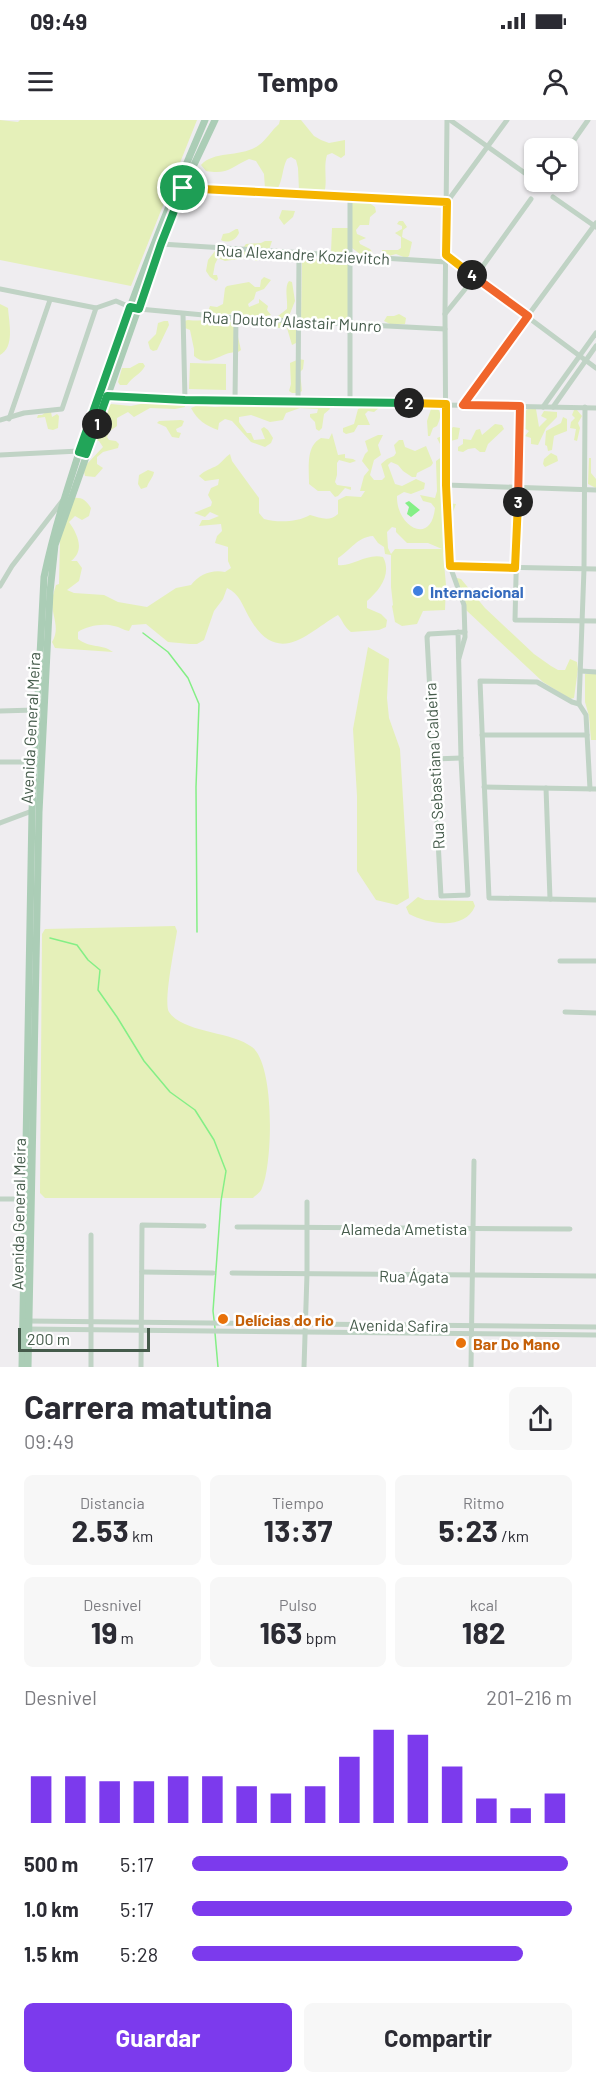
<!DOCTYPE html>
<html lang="es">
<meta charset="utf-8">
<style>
body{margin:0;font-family:Barlow,sans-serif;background:#f7f7f7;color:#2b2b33;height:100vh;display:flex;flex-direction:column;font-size:22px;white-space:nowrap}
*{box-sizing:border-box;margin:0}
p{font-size:20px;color:#7c7c81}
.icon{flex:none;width:33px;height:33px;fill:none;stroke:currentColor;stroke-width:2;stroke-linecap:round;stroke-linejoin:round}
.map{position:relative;height:1247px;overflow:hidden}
.sheet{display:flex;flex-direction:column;background:#fff;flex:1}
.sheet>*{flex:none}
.fabs{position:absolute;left:524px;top:18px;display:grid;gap:12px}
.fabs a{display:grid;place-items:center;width:54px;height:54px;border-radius:9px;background:#fff;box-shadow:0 2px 4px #0004;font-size:30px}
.scale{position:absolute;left:18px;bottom:15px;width:132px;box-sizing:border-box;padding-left:6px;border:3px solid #455b4b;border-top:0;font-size:16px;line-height:21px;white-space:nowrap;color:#455b4b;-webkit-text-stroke:4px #fff;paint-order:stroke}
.pin{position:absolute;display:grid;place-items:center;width:51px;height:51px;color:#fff;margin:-26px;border:3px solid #fff;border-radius:50%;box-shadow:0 2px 6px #0007}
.km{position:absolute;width:30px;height:30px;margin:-15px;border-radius:50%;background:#222;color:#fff;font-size:16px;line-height:30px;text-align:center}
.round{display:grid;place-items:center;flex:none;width:63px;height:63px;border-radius:9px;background:#f7f7f7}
.summary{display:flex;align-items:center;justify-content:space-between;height:102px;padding:0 24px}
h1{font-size:33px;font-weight:700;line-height:45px}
.stats{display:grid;grid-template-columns:repeat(3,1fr);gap:9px;height:102px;padding:6px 24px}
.stats div{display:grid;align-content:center;border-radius:9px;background:#f7f7f7;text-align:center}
.stats b{font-size:30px;font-weight:700}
.stats small{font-size:16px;font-weight:400}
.stats p{font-size:16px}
.chart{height:168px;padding:12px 24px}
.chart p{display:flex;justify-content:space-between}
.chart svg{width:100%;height:108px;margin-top:6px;stroke:#7c3aed;stroke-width:6}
.primary-button{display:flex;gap:12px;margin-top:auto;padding:12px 24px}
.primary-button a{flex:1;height:69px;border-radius:9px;background:#7c3aed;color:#fff;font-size:24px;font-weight:700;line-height:69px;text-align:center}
.primary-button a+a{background:#f7f7f7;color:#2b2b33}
ul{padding:0 24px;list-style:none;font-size:20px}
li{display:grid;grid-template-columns:96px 72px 1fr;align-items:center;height:45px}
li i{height:15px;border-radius:8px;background:#7c3aed}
.status{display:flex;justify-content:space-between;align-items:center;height:42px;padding:0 30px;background:#fff;direction:ltr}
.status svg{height:16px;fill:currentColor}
header{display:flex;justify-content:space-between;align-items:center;height:78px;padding:0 24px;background:#fff;font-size:27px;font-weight:700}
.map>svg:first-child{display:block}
.green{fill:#e5f0b9;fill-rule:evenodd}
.water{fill:#84ef86}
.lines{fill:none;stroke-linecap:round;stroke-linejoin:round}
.stream{stroke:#84ef86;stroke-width:1.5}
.minor{stroke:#c0d3c5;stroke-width:5}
.major{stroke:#abcdb6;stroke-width:7}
.split-1-casing{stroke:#fff;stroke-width:12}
.split-2-casing{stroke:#fff;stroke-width:12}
.split-3-casing{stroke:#fff;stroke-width:12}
.split-4-casing{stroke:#fff;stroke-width:12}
.split-5-casing{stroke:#fff;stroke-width:12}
.split-1{stroke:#22a559;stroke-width:8}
.split-2{stroke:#22a559;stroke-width:8}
.split-3{stroke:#f5b400;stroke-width:8}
.split-4{stroke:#f0652b;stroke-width:8}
.split-5{stroke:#f5b400;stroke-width:8}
.shop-dot{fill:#3f7fe0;stroke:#fff;stroke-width:2}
.food-dot{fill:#e8710a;stroke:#fff;stroke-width:2}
.labels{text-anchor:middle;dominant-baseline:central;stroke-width:5;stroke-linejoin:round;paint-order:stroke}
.street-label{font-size:16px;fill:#455b4b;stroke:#fff}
.shop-label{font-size:16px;font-weight:bold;fill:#366cbe;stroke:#fff;text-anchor:start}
.food-label{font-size:16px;font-weight:bold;fill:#c56008;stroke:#fff;text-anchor:start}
</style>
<div class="status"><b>09:49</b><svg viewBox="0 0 49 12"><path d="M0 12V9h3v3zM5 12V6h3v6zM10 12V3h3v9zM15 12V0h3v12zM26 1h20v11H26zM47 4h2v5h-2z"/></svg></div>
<header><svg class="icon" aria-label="menu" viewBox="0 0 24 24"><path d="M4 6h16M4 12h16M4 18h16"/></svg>Tempo<svg class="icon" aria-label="person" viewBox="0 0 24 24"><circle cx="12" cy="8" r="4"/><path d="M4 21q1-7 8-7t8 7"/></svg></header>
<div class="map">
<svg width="596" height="1247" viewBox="0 0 596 1247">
<rect width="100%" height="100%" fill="#efedf0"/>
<g class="green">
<polygon points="0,0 18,2 20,0 197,0 131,166 0,140"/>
<path d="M 280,0 L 301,0 L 314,16 L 321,20 L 329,23 L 345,20 L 345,35 L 341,38 L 332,33 L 327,35 C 323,48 328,61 324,74 L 305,74 L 299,71 L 298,48 L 296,40 L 291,37 L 287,39 C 282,49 283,59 278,68 L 265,69 L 264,54 L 256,41 L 249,39 C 231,47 228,55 206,51 L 201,45 C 214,30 242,38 259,25 C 266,20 272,10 279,4 Z"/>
<polygon points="353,81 368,82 375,87 376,92 370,97 369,105 360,105 356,110 357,114 366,118 359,121 360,124 370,129 373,133 371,136 360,134 352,128 351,85"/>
<polygon points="282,90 295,91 293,97 284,105 279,98"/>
<polygon points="399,101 403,101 407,107 403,110 402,117 412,122 409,136 406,138 396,134 389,136 382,133 382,130 398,130 401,128 401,117 395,113 402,109 402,106 397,104"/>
<polygon points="332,108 348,108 348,132 331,132"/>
<path d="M 236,109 L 238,109 L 239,113 C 236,120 228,124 221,120 L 223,114 L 229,113 Z"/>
<path d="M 265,121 L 272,121 L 267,136 L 256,141 L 251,137 L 225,141 L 218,138 L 215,144 L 213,155 L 217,155 L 218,159 L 216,161 L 210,157 L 206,151 L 208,140 L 215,131 C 230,132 233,140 246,124 L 261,123 Z"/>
<polygon points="302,139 349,140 348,200 301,199"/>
<polygon points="264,157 271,160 264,169 256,172 254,179 248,184 249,187 259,183 259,179 268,186 267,190 271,195 267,198 240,195 237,192 226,195 207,194 210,186 217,187 223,184 225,168 227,166 249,162 255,167 260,167 261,160"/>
<path d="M 289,161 L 292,162 L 295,181 L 287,201 L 297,209 L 296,223 L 292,225 L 287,208 L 278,208 L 275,203 L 278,196 L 287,189 C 288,180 284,167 289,161 Z"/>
<path d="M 0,184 L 8,188 C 9,203 15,227 0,235 Z"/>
<polygon points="399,194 406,198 405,204 390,204 384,201 387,196 394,196"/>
<path d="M 188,200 C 204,202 221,197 235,204 L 241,230 L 238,232 C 221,231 209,249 194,236 L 194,229 L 190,210 L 185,208 L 184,201 Z"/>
<polygon points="164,201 168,201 169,205 157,230 153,231 150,229 148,222 156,214 158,203"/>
<polygon points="299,239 304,240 303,249 300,252 302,271 299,273 292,273 289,271 291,264 290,243"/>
<path d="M 139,243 L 143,243 L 145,246 C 141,254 132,257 127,265 L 120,265 L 118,262 L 122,248 L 130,248 Z"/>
<polygon points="190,243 226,244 226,270 189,269"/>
<polygon points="150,282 184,283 185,287 175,289 150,288 134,297 128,292 117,298 117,306 110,311 107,317 109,320 116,321 119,324 118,328 103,332 97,337 97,344 103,348 95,357 85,356 84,352 86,345 103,327 99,321 95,320 103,291 111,284 131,286"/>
<path d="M 240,284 L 292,286 L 328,285 L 330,289 L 324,294 L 322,308 L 319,311 L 316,309 L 315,302 L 310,297 L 310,294 L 317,293 L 318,289 L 300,288 L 286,293 L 283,300 L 270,302 L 251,295 L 239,297 L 239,302 L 247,313 L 251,313 L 254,320 L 265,319 L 261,309 L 264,307 L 268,310 L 273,318 L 271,323 L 265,327 L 251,322 L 232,301 L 225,299 L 219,303 L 218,310 C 205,305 198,301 191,288 L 198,285 L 215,287 Z"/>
<polygon points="369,284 379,285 380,287 374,292 368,291 365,294 370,305 358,305 354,312 346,314 343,312 343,308 354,304 358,289"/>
<path d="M 436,287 C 443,293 440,299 437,306 L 433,308 L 430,316 L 428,316 L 427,301 L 431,289 Z"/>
<polygon points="529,288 536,289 539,307 547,299 541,296 544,291 557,292 557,297 546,308 538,325 531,324 531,318 525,316 529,311 524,308 525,300 522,298 522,294"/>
<polygon points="574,290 577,290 582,296 578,303 580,308 577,321 574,320 576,309 570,308 571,302 575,298 572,295"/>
<polygon points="46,292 51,292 52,297 57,294 59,296 58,308 53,310 48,309 45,297 37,298 38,295 42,295"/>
<polygon points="563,297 567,299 567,311 554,316 552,330 548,331 547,326 545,325 546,311 561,303"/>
<polygon points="181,300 184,301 182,306 176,309 177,312 181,313 179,318 172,317 166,307 157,303 159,301"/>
<polygon points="495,304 502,305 504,309 488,324 485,332 480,332 475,328 468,329 463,332 458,331 458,327 463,324 463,319 471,320 476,310 480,309 482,315"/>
<polygon points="453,307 460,308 458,319 440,324 437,318 445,315"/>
<path d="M 332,313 L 338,335 L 345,334 L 345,338 L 353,339 L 356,341 L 350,343 L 339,340 L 337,343 L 337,355 L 335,362 L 337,365 L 351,367 L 351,370 L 345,368 L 338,376 L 335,377 L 330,371 L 318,371 L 309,364 L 309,361 C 309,346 306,326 321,318 L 329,319 Z"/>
<path d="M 378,315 L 383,315 L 378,325 L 381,335 L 374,340 L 370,355 L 374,360 L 382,360 L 385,357 L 381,344 L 387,339 L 394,336 L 396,333 L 394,325 L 399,320 L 403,320 L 405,327 L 415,331 L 426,326 L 433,343 L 431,346 L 417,353 L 416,357 L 412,357 L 403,351 L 398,345 L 391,342 L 388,345 L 395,364 L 402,366 L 416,359 L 425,363 L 424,369 L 411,374 L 404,372 L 397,376 C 396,406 431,427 435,388 L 431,383 L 423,381 L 420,375 L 435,378 L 437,371 L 436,341 L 443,336 L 448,342 L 446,357 L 449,372 L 444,385 L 448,383 L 456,384 L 448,405 L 449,420 L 446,427 L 452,440 L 443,432 L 446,465 L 445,490 L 423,491 L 417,504 L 402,506 L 395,502 L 392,486 L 393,485 L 391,467 L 391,435 L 385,434 L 384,427 L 378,423 L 373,416 C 357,417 351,430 338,438 L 338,445 C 353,447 366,433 383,437 C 392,454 380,470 367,481 L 367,488 L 381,494 L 387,500 L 386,507 L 379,510 L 351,512 C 344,507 343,501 338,495 C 308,512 278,549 249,497 C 242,485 240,474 227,468 L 223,479 L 214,491 L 204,520 L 197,524 L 190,524 L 168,522 L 146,504 L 132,505 L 129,511 C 123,510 120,507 114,506 C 103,503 87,506 78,512 L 78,519 C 89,528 103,524 113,532 L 55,528 L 52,522 C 60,509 53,498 52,484 C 52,478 54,471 56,465 L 59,464 L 60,420 L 72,378 C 82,377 86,380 91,388 L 89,396 L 82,400 L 75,396 L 69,402 C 78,415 85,430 71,441 L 77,441 L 82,448 L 79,461 L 67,470 L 74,473 L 104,475 L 118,482 L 147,487 L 176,468 L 191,465 C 199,454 213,449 225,452 L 231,448 L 228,441 L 228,427 L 215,423 L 217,416 L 222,411 L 221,404 L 199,406 L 202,400 L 209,400 L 219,396 L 210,392 L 205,397 L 194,393 L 211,386 L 212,382 L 208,375 L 211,368 L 218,365 L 219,359 L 205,361 L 199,356 C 205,350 211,349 218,345 C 223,341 225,337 230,334 L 232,341 L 259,378 L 259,393 L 264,399 C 278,403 298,402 310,395 C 321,398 329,402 338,394 L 338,380 L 346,376 L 361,377 L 365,371 L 360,371 L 364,356 L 369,350 L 362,341 L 365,334 L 368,331 L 365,321 ZM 392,407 L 396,408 L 396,412 L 407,423 L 428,423 L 442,429 L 395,429 L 391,434 L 388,428 L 387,412 Z"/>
<polygon points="551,333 557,336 558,341 545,347 543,344 544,339"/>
<polygon points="589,338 591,338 591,353 596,359 596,368 588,364"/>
<path d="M 148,350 L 154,352 C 153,358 148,362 147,367 L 141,369 L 138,364 L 139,355 Z"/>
<polygon points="457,458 461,459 485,488 534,534 551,546 558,550 565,550 570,539 577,542 578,549 574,578 570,579 543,562 466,490 457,463"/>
<polygon points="368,527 389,539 387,578 389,598 400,629 409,778 397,785 376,780 357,751 357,676 353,609"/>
<polygon points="585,554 596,554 596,620 591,620 589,596 585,582"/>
<path d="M 418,777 L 425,780 L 473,781 L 475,786 C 465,811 428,804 409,794 L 406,787 Z"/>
<path d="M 175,806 L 177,811 C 175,825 163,883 169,892 C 183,913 231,911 252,927 C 275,944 273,1043 262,1068 C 261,1072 256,1075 253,1078 L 45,1078 L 40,1073 L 42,814 L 45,809 Z"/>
</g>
<polygon class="water" points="409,381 420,390 411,397 407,394 409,387 405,383"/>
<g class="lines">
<g class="stream">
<polyline points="143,513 168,532 188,558 199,584 196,667 197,812"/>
<polyline points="50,818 77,825 88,840 100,850 98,870 117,897 144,941 170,972 195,990 214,1020 226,1051 221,1081 213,1191 215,1208"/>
<polyline points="215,1213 218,1247"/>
</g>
<g class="minor">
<polyline points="447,0 445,194 446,365 450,446 464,485 465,517 459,538"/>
<polyline points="450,0 529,56"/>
<polyline points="567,30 588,0"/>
<polyline points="183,68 447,82 507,0"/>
<polyline points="553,77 596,107"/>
<polyline points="350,78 350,282"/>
<polyline points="161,124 446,142"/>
<polyline points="446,136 596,248"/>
<polyline points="0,169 96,188 116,181 130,187"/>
<polyline points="139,189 236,198 445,209"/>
<polyline points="183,194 185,280"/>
<polyline points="445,194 475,157 531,79"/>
<polyline points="106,276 185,280 596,288"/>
<polyline points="235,280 236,198"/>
<polyline points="298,281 299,134"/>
<polyline points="463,284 596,103"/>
<polyline points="520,287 515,500 596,501"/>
<polyline points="543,287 596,213"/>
<polyline points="553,287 596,226"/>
<polyline points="585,287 584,449 579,584 586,595 590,669"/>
<polyline points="9,299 50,180"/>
<polyline points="0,300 24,293 62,289 96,188"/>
<polyline points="0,335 79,331"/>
<polyline points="446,365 596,370"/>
<polyline points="450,446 596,449"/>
<polyline points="0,466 12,446 63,380"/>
<polyline points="458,512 461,638 468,775 441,776 427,517 429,514 465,512"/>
<polyline points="581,551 596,552"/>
<polyline points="579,584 572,582 537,562 480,561 489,778 596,780"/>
<polyline points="0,591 35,590"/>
<polyline points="482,615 587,615"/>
<polyline points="434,639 461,638"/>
<polyline points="0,642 34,642"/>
<polyline points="484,667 596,669"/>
<polyline points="546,668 550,779"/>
<polyline points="0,703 32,691"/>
<polyline points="560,841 596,841"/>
<polyline points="565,892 596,893"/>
<polyline points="0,1079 25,1079"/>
<polyline points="237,1107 570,1109"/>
<polyline points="142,1152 213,1153"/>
<polyline points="232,1153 596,1156"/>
<polyline points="28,1201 596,1207"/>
<polyline points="27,1209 596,1215"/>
<polyline points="91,1247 91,1115"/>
<polyline points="141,1247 142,1105 204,1106"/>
<polyline points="304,1247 307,1154 307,1082"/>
<polyline points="471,1247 474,1041"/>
</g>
<g class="major">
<path d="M 22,1247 L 32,691 L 44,457 C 56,400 75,345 93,290 C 127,192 164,95 205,0"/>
<polyline points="28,1247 39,692 50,472 55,425 161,124 183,68 215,0"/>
</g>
</g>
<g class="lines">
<defs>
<polyline id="split-1" points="97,304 86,334 79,332 130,187 139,189 161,124 183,68"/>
<polyline id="split-2" points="97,304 107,276 185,280 409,283"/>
<polyline id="split-3" points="409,283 446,284 446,365 450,446 515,448 518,382"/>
<polyline id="split-4" points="472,155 528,196 463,285 520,286 518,382"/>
<polyline id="split-5" points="183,68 447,82 446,135 472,155"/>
</defs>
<use href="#split-1" class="split-1-casing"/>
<use href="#split-2" class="split-2-casing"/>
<use href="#split-3" class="split-3-casing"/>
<use href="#split-4" class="split-4-casing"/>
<use href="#split-5" class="split-5-casing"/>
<use href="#split-1" class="split-1"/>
<use href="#split-2" class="split-2"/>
<use href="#split-3" class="split-3"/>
<use href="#split-4" class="split-4"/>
<use href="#split-5" class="split-5"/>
</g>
<circle class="shop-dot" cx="418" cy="471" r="6"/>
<g class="food-dot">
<circle cx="223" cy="1199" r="6"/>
<circle cx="461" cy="1223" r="6"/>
</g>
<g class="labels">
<g class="street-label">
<text transform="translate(303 134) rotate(3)">Rua Alexandre Kozievitch</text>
<text transform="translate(292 201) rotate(3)">Rua Doutor Alastair Munro</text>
<text transform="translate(30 608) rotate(-87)">Avenida General Meira</text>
<text transform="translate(434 646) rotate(-93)">Rua Sebastiana Caldeira</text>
<text transform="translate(18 1094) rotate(-89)">Avenida General Meira</text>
<text x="404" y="1108">Alameda Ametista</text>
<text transform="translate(414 1156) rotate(1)">Rua Ágata</text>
<text transform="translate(399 1205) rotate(1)">Avenida Safira</text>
</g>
<g class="shop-label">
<text x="430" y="471">Internacional</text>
</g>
<g class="food-label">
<text x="235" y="1199">Delícias do rio</text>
<text x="473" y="1223">Bar Do Mano</text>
</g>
</g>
</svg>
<div class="fabs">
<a><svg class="icon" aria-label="locate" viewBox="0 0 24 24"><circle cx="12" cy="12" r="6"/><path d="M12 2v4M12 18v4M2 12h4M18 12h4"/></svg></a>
</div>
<div class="scale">200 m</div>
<div class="pin" style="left:183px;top:68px;background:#1e9e55"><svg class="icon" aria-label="arrive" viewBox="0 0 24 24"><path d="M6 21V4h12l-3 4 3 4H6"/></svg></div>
<b class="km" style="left:97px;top:304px">1</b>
<b class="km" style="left:409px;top:283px">2</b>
<b class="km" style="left:518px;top:382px">3</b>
<b class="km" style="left:472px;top:155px">4</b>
</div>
<section class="sheet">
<div class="summary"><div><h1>Carrera matutina</h1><p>09:49</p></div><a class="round"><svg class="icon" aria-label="share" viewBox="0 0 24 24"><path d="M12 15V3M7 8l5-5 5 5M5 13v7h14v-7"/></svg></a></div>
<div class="stats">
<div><p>Distancia</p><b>2.53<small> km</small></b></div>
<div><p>Tiempo</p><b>13:37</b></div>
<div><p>Ritmo</p><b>5:23<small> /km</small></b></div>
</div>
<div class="stats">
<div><p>Desnivel</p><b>19<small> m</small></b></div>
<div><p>Pulso</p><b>163<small> bpm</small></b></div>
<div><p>kcal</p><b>182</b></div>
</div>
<div class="chart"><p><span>Desnivel</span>201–216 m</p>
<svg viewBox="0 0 160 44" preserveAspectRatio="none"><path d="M5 44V25M15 44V25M25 44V27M35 44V27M45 44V25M55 44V25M65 44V29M75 44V32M85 44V29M95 44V17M105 44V6M115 44V8M125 44V21M135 44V34M145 44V38M155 44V32"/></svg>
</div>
<ul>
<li><b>500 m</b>5:17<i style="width:99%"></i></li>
<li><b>1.0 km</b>5:17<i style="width:100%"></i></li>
<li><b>1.5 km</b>5:28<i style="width:87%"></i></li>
</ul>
<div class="primary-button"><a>Guardar</a><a>Compartir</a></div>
</section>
